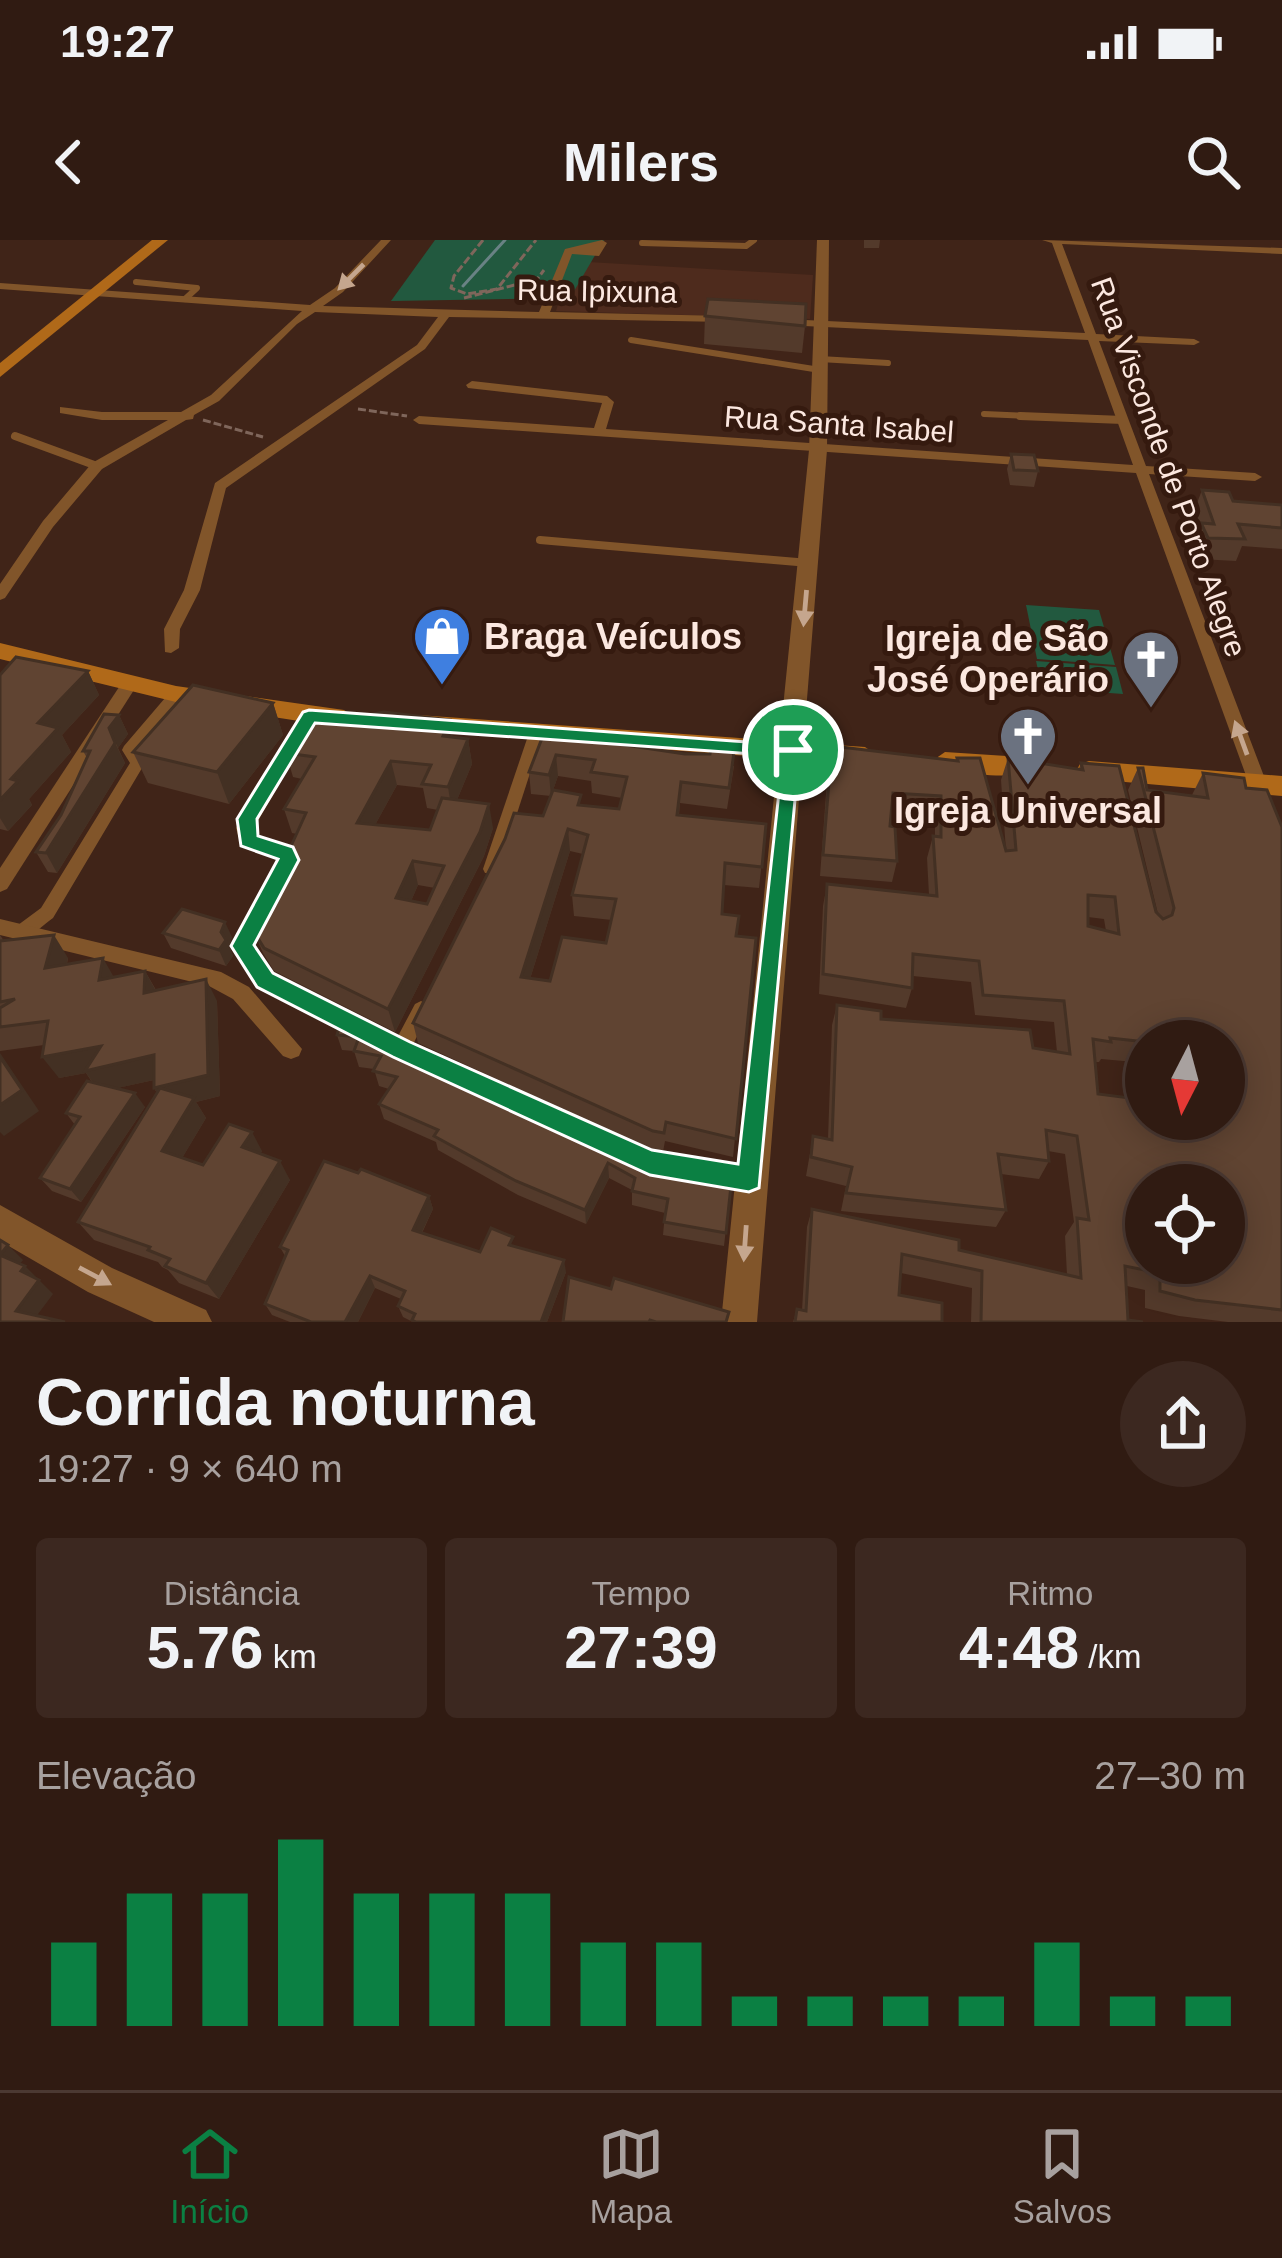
<!DOCTYPE html>
<html lang="pt">
<meta charset="utf-8">
<style>
body{margin:0;font-family:Arial,sans-serif;background:#3c2820;color:#f1f3f6;height:100vh;display:flex;flex-direction:column;font-size:45px;white-space:nowrap}
*{box-sizing:border-box;margin:0}
p{font-size:39px;color:#a8a19f}
.icon{flex:none;width:66px;height:66px;fill:none;stroke:currentColor;stroke-width:2;stroke-linecap:round;stroke-linejoin:round}
.map{position:relative;height:1082px;overflow:hidden}
.side{display:flex;flex-direction:column;background:#301b12;flex:1}
.side>*{flex:none}
.needle{width:78px;rotate:186deg}
.tools{position:absolute;left:1125px;top:780px;display:grid;gap:24px}
.tools a{display:grid;place-items:center;width:120px;height:120px;border-radius:50%;background:#301b12;box-shadow:0 6px 30px #0003,0 0 0 3px #4b3932;font-size:60px}
.pin{position:absolute;display:grid;place-items:center;width:102px;height:102px;color:#fff;margin:-51px;border:6px solid #fff;border-radius:50%;box-shadow:0 3px 12px #0007}
.round{display:grid;place-items:center;flex:none;width:126px;height:126px;border-radius:63px;background:#3c2820}
.summary{display:flex;align-items:center;justify-content:space-between;height:204px;padding:0 36px}
h1{font-size:66px;font-weight:700;line-height:90px}
.metrics{display:grid;grid-template-columns:repeat(3,1fr);gap:18px;height:204px;padding:12px 36px}
.metrics div{display:grid;align-content:center;border-radius:12px;background:#3c2820;text-align:center}
.metrics b{font-size:60px;font-weight:700}
.metrics small{font-size:33px;font-weight:400}
.metrics p{font-size:33px}
.chart{height:336px;padding:24px 36px}
.chart p{display:flex;justify-content:space-between}
.chart svg{width:100%;height:216px;margin-top:12px;stroke:#0b8043;stroke-width:6}
.status{display:flex;justify-content:space-between;align-items:center;height:84px;padding:0 60px;background:#301b12;direction:ltr}
.status svg{height:33px;fill:currentColor}
header{display:flex;justify-content:space-between;align-items:center;height:156px;padding:0 36px;background:#301b12;font-size:54px;font-weight:700}
.tabs{display:flex;justify-content:space-around;align-items:center;height:168px;border-top:3px solid #4b3932;background:#301b12;font-size:33px;color:#a8a19f}
.tabs a{display:grid;justify-items:center;gap:6px}
.tabs .current{color:#0b8043}
.map>svg:first-child{display:block}
.built{fill:#4e2b1d}
.green{fill:#22593f}
.lines{fill:none;stroke-linecap:round;stroke-linejoin:round}
.stream{stroke:#698284;stroke-width:3}
.path{stroke:#7f665b;stroke-width:3;stroke-dasharray:8 3;stroke-linecap:butt}
.service-far1{stroke:#81552a;stroke-width:6}
.service{stroke:#81552a;stroke-width:8}
.pedestrian{fill:#81552a;fill-rule:evenodd}
.minor{fill:#81552a;fill-rule:evenodd}
.tertiary{fill:#81552a;fill-rule:evenodd}
.secondary{fill:#b06919;fill-rule:evenodd}
.wall{fill:#533a2b;fill-rule:evenodd}
.shaded-wall{fill:#433023}
.building{fill:#604432;stroke:#433023;stroke-width:3;fill-rule:evenodd}
.oneway{fill:#c5a68e}
.route{fill:#0b8043;stroke:#fff;stroke-width:3;fill-rule:evenodd}
.labels{text-anchor:middle;dominant-baseline:central;stroke-width:10;stroke-linejoin:round;paint-order:stroke}
.far-street-label{font-size:30px;fill:#fce8e0;stroke:#351a0f}
.poi-label{font-size:36px;font-weight:bold;fill:#fce8e0;stroke:#351a0f;text-anchor:start}
</style>
<div class="status"><b>19:27</b><svg viewBox="0 0 49 12"><path d="M0 12V9h3v3zM5 12V6h3v6zM10 12V3h3v9zM15 12V0h3v12zM26 1h20v11H26zM47 4h2v5h-2z"/></svg></div>
<header><svg class="icon" aria-label="back" viewBox="0 0 24 24"><path d="M15 5l-7 7 7 7"/></svg>Milers<svg class="icon" aria-label="search" viewBox="0 0 24 24"><circle cx="10" cy="10" r="6"/><path d="M15 15l6 6"/></svg></header>
<div class="map">
<svg width="1282" height="1082" viewBox="0 0 1282 1082">
<rect width="100%" height="100%" fill="#402418"/>
<polygon class="built" points="571,21 813,35 810,79 556,71"/>
<g class="green">
<polygon points="435,0 604,0 570,58 391,61"/>
<polygon points="1026,365 1099,370 1115,425 1037,419"/>
<polygon points="1036,421 1116,427 1123,454 1042,448"/>
</g>
<g class="lines">
<polyline class="stream" points="463,46 505,0"/>
<g class="path">
<polyline points="483,0 454,36 451,48 467,54 497,49 536,0"/>
<polyline points="464,58 538,39"/>
<polyline points="521,61 544,30"/>
<polyline points="358,169 407,176"/>
<polyline points="203,180 263,197"/>
</g>
<g class="service-far1">
<polyline points="642,3 746,6 754,0"/>
<polyline points="136,42 197,48 185,59"/>
<polyline points="631,100 820,130"/>
<polyline points="820,119 888,123"/>
<polyline points="984,174 1090,179"/>
</g>
<g class="service">
<polyline points="1020,176 1123,180"/>
<polyline points="15,196 97,226"/>
<polyline points="540,300 809,323"/>
</g>
<g class="pedestrian">
<path d="M 176,449 L 183,454 L 137,510 L 145,523 L 53,678 C 43,685 31,699 18,695 L 16,690 L 18,685 L 41,668 L 130,523 L 122,510 L 124,506 L 171,451 Z"/>
<polygon points="536,488 543,493 499,629 497,633 485,633 483,629 529,493"/>
<polygon points="242,699 248,701 271,735 397,798 415,764 421,761 427,764 430,769 408,815 401,817 394,815 392,810 383,809 259,745 233,706 236,701"/>
<polygon points="510,849 651,914 749,929 756,932 759,939 756,946 749,949 650,933 503,864 500,858 503,852"/>
</g>
<g class="minor">
<polygon points="381,0 391,0 343,52 323,66 539,72 565,9 602,0 607,3 599,16 572,14 550,72 726,76 731,79 726,82 449,77 425,109 226,248 200,350 180,389 179,408 171,413 165,412 164,389 184,350 215,243 417,105 438,77 315,72 297,84 219,161 194,175 193,179 186,180 102,229 53,287 5,358 0,360 0,344 43,281 92,223 168,180 102,180 60,173 60,167 102,172 181,172 211,155 302,71 0,49 0,43 310,65 335,48"/>
<polygon points="1042,0 1282,8 1282,14 1062,4 1096,94 1194,99 1200,102 1194,105 1099,101 1146,226 1255,233 1262,237 1255,241 1149,234 1270,552 1267,557 1255,557 1252,552 1136,233 419,184 413,180 419,176 594,188 602,163 468,148 466,145 472,141 607,156 614,162 606,189 1133,225 1088,100 784,85 779,82 784,79 1085,93 1052,3"/>
<polygon points="131,437 139,442 7,649 0,652 0,628 125,438"/>
<polygon points="296,491 305,497 254,588 256,596 292,608 298,625 290,639 276,639 273,634 278,625 277,618 241,606 236,588 290,493"/>
<polygon points="267,656 274,658 277,664 274,670 249,712 242,714 235,712 232,706 235,700 260,658"/>
<polygon points="0,679 221,732 249,747 302,809 299,816 291,819 283,816 233,759 209,746 0,695"/>
</g>
<g class="tertiary">
<polygon points="817,0 829,0 827,210 757,1082 721,1082 809,210"/>
<polygon points="0,965 112,1028 206,1070 212,1082 154,1082 88,1052 0,1001"/>
</g>
<g class="secondary">
<polygon points="152,0 168,0 0,137 0,123"/>
<polygon points="0,403 176,446 344,470 357,479 344,488 176,462 0,419"/>
<polygon points="418,475 865,507 878,516 865,525 409,490 405,484 409,478"/>
<path d="M 945,512 L 1039,518 L 1052,527 C 1040,542 944,536 932,521 Z"/>
<polygon points="1089,521 1282,536 1282,556 1080,538 1076,531 1080,524"/>
</g>
</g>
<g class="wall">
<polygon points="864,0 880,0 879,8 864,8"/>
<polygon points="705,76 805,86 802,113 704,104"/>
<polygon points="1011,214 1038,231 1034,247 1010,245 1007,229"/>
<polygon points="1202,250 1233,261 1282,265 1282,309 1242,306 1236,321 1199,319 1192,304 1199,287 1194,271"/>
<polygon points="88,431 99,455 62,495 71,512 29,559 32,565 8,591 0,589 0,435"/>
<polygon points="273,463 283,495 229,564 148,543 133,512"/>
<polygon points="119,475 128,494 118,508 125,523 57,633 48,632 36,612 61,575 87,518 83,511"/>
<path d="M 544,493 L 734,526 L 727,569 L 680,563 L 679,575 L 766,584 L 759,648 L 724,645 L 722,674 L 737,696 L 756,698 L 733,917 L 665,901 L 663,912 L 652,910 L 418,803 L 413,783 L 505,599 L 543,576 L 551,556 L 531,554 L 529,532 ZM 558,536 L 591,541 L 592,553 L 622,558 L 619,569 L 582,565 L 553,550 ZM 570,611 L 583,614 L 572,655 L 574,676 L 612,680 L 606,703 L 550,741 L 530,739 Z"/>
<path d="M 453,497 L 468,499 L 472,524 L 457,560 L 493,588 L 484,616 L 395,792 L 274,731 L 263,713 L 253,690 L 297,594 L 292,593 L 284,569 L 302,539 L 293,537 L 286,513 ZM 397,545 L 423,548 L 427,568 L 438,570 L 430,590 L 375,585 ZM 418,645 L 435,648 L 427,664 L 411,661 Z"/>
<path d="M 832,506 L 956,521 L 957,518 L 1006,611 L 1001,540 L 1008,518 L 1079,529 L 1081,523 L 1158,674 L 1128,550 L 1138,528 L 1147,550 L 1192,555 L 1203,533 L 1246,548 L 1282,587 L 1282,1082 L 1228,1082 L 1179,1076 L 1145,1068 L 1145,1050 L 1127,1046 L 1128,1080 L 1143,1082 L 971,1082 L 972,1048 L 901,1033 L 899,1055 L 942,1082 L 793,1082 L 797,1069 L 802,1070 L 807,987 L 812,969 L 959,1010 L 1067,1035 L 1065,996 L 1074,982 L 1065,914 L 1048,911 L 1049,921 L 1039,939 L 1001,934 L 1006,970 L 996,987 L 841,971 L 846,946 L 806,936 L 813,896 L 828,899 L 832,785 L 837,765 L 881,779 L 1057,812 L 1054,782 L 975,775 L 971,742 L 913,736 L 912,748 L 906,768 L 819,754 L 823,666 L 827,644 L 929,655 L 927,618 L 933,596 L 935,596 L 935,578 L 891,575 L 890,586 L 897,621 L 892,642 L 820,636 L 828,527 ZM 1088,677 L 1104,679 L 1106,691 L 1088,686 ZM 1146,801 L 1224,801 L 1224,879 L 1098,854 L 1095,822 L 1099,822 L 1101,819 L 1146,823 Z"/>
<polygon points="163,693 232,697 229,706 233,716 226,726 171,708"/>
<polygon points="0,695 4,701 68,718 67,724 114,737 145,731 156,750 217,761 220,856 196,862 206,878 182,918 203,925 262,911 260,914 290,940 219,1059 179,1043 168,1030 162,1027 158,1022 94,1000 78,982 157,853 154,848 154,840 117,848 145,867 81,962 52,951 40,938 75,885 66,873 92,842 86,833 59,838 44,805 0,811"/>
<polygon points="341,780 648,923 732,936 724,1006 663,995 665,973 632,965 632,950 609,938 586,984 518,955 438,910 436,902 384,879 379,864 389,849 379,846 374,829 359,827 354,811 342,810 337,795"/>
<polygon points="429,956 433,969 422,993 480,1012 515,1006 566,1032 547,1082 413,1082 403,1077 398,1066 401,1059 375,1048 358,1082 290,1082 272,1075 265,1064 285,1016 280,1007"/>
</g>
<g class="shaded-wall">
<polygon points="88,431 99,455 62,495 71,512 29,559 32,565 8,591 0,578 0,560 38,483"/>
<polygon points="273,463 283,495 229,564 217,532"/>
<polygon points="119,475 128,494 118,508 109,488"/>
<polygon points="450,480 454,504 443,496"/>
<polygon points="468,499 472,524 452,572 448,547"/>
<polygon points="115,503 125,523 57,633 46,613"/>
<polygon points="556,515 558,536 551,556 549,535"/>
<polygon points="391,521 397,545 363,607 357,583"/>
<polygon points="489,564 493,588 484,616 395,792 388,769"/>
<polygon points="568,589 570,611 524,758 521,737"/>
<polygon points="413,621 418,645 402,682 396,658"/>
<polygon points="225,682 232,697 229,706 233,716 226,726 219,710 221,692"/>
<polygon points="54,695 68,718 60,750 45,728"/>
<polygon points="103,718 116,741 99,740"/>
<polygon points="145,731 157,753 144,753"/>
<polygon points="206,739 217,761 220,856 196,862 206,878 175,930 162,911 167,869 154,848"/>
<polygon points="101,806 154,815 167,837 100,852 86,833 59,838 42,817"/>
<polygon points="0,813 39,871 4,896 0,892"/>
<polygon points="135,853 145,867 81,962 70,949"/>
<polygon points="252,892 262,911 253,926 242,907"/>
<polygon points="280,921 290,940 219,1059 206,1043"/>
<polygon points="608,923 609,938 586,984 585,970"/>
<polygon points="429,956 433,969 417,1002 413,990"/>
<polygon points="8,1005 23,1020 16,1029 0,1015"/>
<polygon points="564,1020 566,1032 547,1082 541,1082"/>
<polygon points="25,1026 53,1054 32,1082 16,1071 21,1031"/>
<polygon points="370,1036 375,1048 358,1082 345,1082"/>
</g>
<g class="building">
<polygon points="708,59 806,64 805,86 705,76"/>
<polygon points="1011,214 1034,215 1038,231 1014,230"/>
<polygon points="1202,250 1229,252 1233,261 1282,265 1282,288 1238,284 1245,299 1208,298 1201,283 1214,284"/>
<polygon points="16,417 88,431 38,483 58,488 11,539 18,541 0,560 0,435"/>
<polygon points="193,445 273,463 217,532 133,512"/>
<path d="M 311,471 L 363,476 L 384,472 L 450,480 L 443,496 L 468,499 L 448,547 L 422,544 L 431,525 L 391,521 L 357,583 L 430,590 L 442,558 L 489,564 L 480,592 L 388,769 L 264,708 L 253,690 L 306,573 L 284,569 L 315,517 L 286,513 ZM 413,621 L 444,626 L 427,664 L 396,658 Z"/>
<polygon points="104,474 119,475 109,488 115,503 46,613 36,612 61,575 90,511 83,511"/>
<path d="M 544,493 L 685,514 L 710,514 L 712,502 L 735,505 L 729,548 L 681,542 L 677,575 L 766,584 L 762,627 L 725,623 L 722,674 L 739,676 L 736,696 L 756,698 L 736,899 L 666,882 L 664,893 L 653,891 L 413,783 L 505,599 L 514,573 L 543,576 L 553,550 L 581,555 L 578,565 L 619,569 L 627,537 L 591,532 L 595,520 L 556,515 L 549,535 L 529,532 ZM 568,589 L 588,595 L 572,655 L 616,659 L 606,703 L 562,697 L 550,741 L 521,737 Z"/>
<path d="M 832,506 L 958,521 L 957,518 L 980,518 L 1006,611 L 1016,610 L 1008,518 L 1083,530 L 1081,523 L 1119,526 L 1156,672 L 1163,679 L 1172,675 L 1174,668 L 1138,528 L 1143,528 L 1147,550 L 1208,558 L 1203,533 L 1244,538 L 1246,548 L 1267,550 L 1282,587 L 1282,1070 L 1195,1060 L 1160,1051 L 1160,1033 L 1125,1026 L 1128,1080 L 1143,1082 L 981,1082 L 982,1031 L 902,1014 L 899,1055 L 942,1063 L 942,1082 L 795,1082 L 797,1069 L 806,1071 L 812,969 L 959,1000 L 959,1010 L 1081,1038 L 1077,978 L 1089,980 L 1077,896 L 1046,890 L 1049,921 L 998,914 L 1006,970 L 846,953 L 852,927 L 811,917 L 813,896 L 832,900 L 837,765 L 881,771 L 881,779 L 1030,790 L 1033,808 L 1070,814 L 1064,761 L 983,755 L 979,721 L 913,714 L 912,748 L 823,734 L 827,644 L 937,656 L 933,596 L 941,597 L 941,556 L 893,553 L 890,586 L 895,587 L 897,621 L 823,615 ZM 1088,655 L 1115,657 L 1119,694 L 1088,686 ZM 1110,798 L 1146,802 L 1224,801 L 1224,879 L 1146,879 L 1146,860 L 1098,854 L 1093,799 L 1111,802 ZM 1146,945 L 1224,945 L 1224,1023 L 1146,1023 Z"/>
<polygon points="182,669 225,682 221,692 226,700 219,710 163,693"/>
<polygon points="54,695 45,728 103,718 99,740 145,731 144,753 206,739 208,835 154,848 154,815 85,831 101,806 42,817 48,781 0,787 0,768 15,759 0,762 0,701"/>
<polygon points="341,780 648,923 732,936 726,993 664,982 668,959 632,951 635,938 608,923 585,970 516,941 434,896 438,890 379,864 397,837 373,831 381,816 354,811 359,797 337,795"/>
<polygon points="0,817 22,850 0,865"/>
<polygon points="87,841 135,853 70,949 40,938 80,877 66,873"/>
<polygon points="160,848 194,858 162,911 203,925 229,884 252,892 242,907 280,921 206,1043 165,1026 170,1019 148,1010 150,1007 78,982"/>
<polygon points="324,921 358,933 361,929 429,956 413,990 480,1012 491,988 513,997 509,1005 564,1020 541,1082 416,1082 412,1080 415,1074 398,1066 405,1051 370,1036 345,1082 311,1082 265,1064 288,1010 280,1007"/>
<polygon points="0,1000 8,1005 0,1015 25,1026 21,1031 39,1040 16,1071 65,1082 0,1082"/>
<polygon points="569,1037 611,1049 614,1038 729,1072 726,1082 656,1082 650,1080 649,1082 563,1082"/>
</g>
<defs><path id="oneway-solid" d="M-6-.8H1V-3.2L6.5 0L1 3.2V.8H-6Z" transform="scale(3)"/></defs>
<g class="oneway">
<use href="#oneway-solid" transform="translate(351 37) rotate(135)"/>
<use href="#oneway-solid" transform="translate(805 368) rotate(95)"/>
<use href="#oneway-solid" transform="translate(1241 498) rotate(-110)"/>
<use href="#oneway-solid" transform="translate(745 1003) rotate(94)"/>
<use href="#oneway-solid" transform="translate(95 1036) rotate(28)"/>
</g>
<path class="route" d="M 309,470 L 800,506 L 759,948 L 749,952 L 650,935 L 393,817 L 257,747 L 231,706 L 278,619 L 241,606 L 237,579 L 303,472 ZM 315,483 L 783,516 L 738,924 L 652,910 L 410,802 L 273,733 L 254,705 L 299,620 L 293,607 L 258,596 L 257,579 Z"/>
<defs>
<symbol id="shop-pin" viewBox="-11 -11 22 30"><path d="M0 17L-7.5 6A9.5 9.5 0 1 1 7.5 6Z" fill="#3f7fe0" stroke="#351a0f"/><path d="M-5-2.5h2.3a2.7 3.5 0 0 1 5.4 0H5L5.5 6h-11ZM-1.5-2.5h3a1.5 2.3 0 0 0-3 0Z" fill="#fff"/></symbol>
<symbol id="church-pin" viewBox="-11 -11 22 30"><path d="M0 17L-7.5 6A9.5 9.5 0 1 1 7.5 6Z" fill="#6b7280" stroke="#351a0f"/><path d="M-1.2-6h2.4v3.5h3.3v2.4h-3.3V6h-2.4V-.1h-3.3v-2.4h3.3Z" fill="#fff"/></symbol>
</defs>
<g fill-rule="evenodd">
<use href="#shop-pin" x="409" y="363" width="66" height="90"/>
<use href="#church-pin" x="1118" y="386" width="66" height="90"/>
<use href="#church-pin" x="995" y="463" width="66" height="90"/>
</g>
<g class="labels">
<g class="far-street-label">
<text transform="translate(597 51) rotate(1)">Rua Ipixuna</text>
<text transform="translate(839 184) rotate(4)">Rua Santa Isabel</text>
<text transform="translate(1169 227) rotate(70)">Rua Visconde de Porto Alegre</text>
</g>
<g class="poi-label">
<text x="484" y="396">Braga Veículos</text>
<text x="1109" y="398" text-anchor="end">Igreja de São<tspan x="1109" dy="41">José Operário</tspan></text>
<text x="1028" y="570" text-anchor="middle">Igreja Universal</text>
</g>
</g>
</svg>
<div class="tools">
<a><svg class="needle" viewBox="-14 -14 28 28"><path d="M0-13l5 13h-10z" fill="#e53935"/><path d="M0 13l5-13h-10z" fill="#a8a19f"/></svg></a>
<a><svg class="icon" aria-label="locate" viewBox="0 0 24 24"><circle cx="12" cy="12" r="6"/><path d="M12 2v4M12 18v4M2 12h4M18 12h4"/></svg></a>
</div>
<div class="pin" style="left:793px;top:510px;background:#1e9e55"><svg class="icon" aria-label="arrive" viewBox="0 0 24 24"><path d="M6 21V4h12l-3 4 3 4H6"/></svg></div>
</div>
<section class="side">
<div class="summary"><div><h1>Corrida noturna</h1><p>19:27 · 9 × 640 m</p></div><a class="round"><svg class="icon" aria-label="share" viewBox="0 0 24 24"><path d="M12 15V3M7 8l5-5 5 5M5 13v7h14v-7"/></svg></a></div>
<div class="metrics">
<div><p>Distância</p><b>5.76<small> km</small></b></div>
<div><p>Tempo</p><b>27:39</b></div>
<div><p>Ritmo</p><b>4:48<small> /km</small></b></div>
</div>
<div class="chart"><p><span>Elevação</span>27–30 m</p>
<svg viewBox="0 0 160 44" preserveAspectRatio="none"><path d="M5 44V27M15 44V17M25 44V17M35 44V6M45 44V17M55 44V17M65 44V17M75 44V27M85 44V27M95 44V38M105 44V38M115 44V38M125 44V38M135 44V27M145 44V38M155 44V38"/></svg>
</div>
</section>
<nav class="tabs">
<a class="current"><svg class="icon" aria-label="home" viewBox="0 0 24 24"><path d="M3 11l9-7 9 7M6 9v11h12V9"/></svg>Início</a>
<a><svg class="icon" aria-label="map" viewBox="0 0 24 24"><path d="M3 6l6-2 6 2 6-2v14l-6 2-6-2-6 2zM9 4v14M15 6v14"/></svg>Mapa</a>
<a><svg class="icon" aria-label="saved" viewBox="0 0 24 24"><path d="M7 4h10v16l-5-4-5 4z"/></svg>Salvos</a>
</nav>
